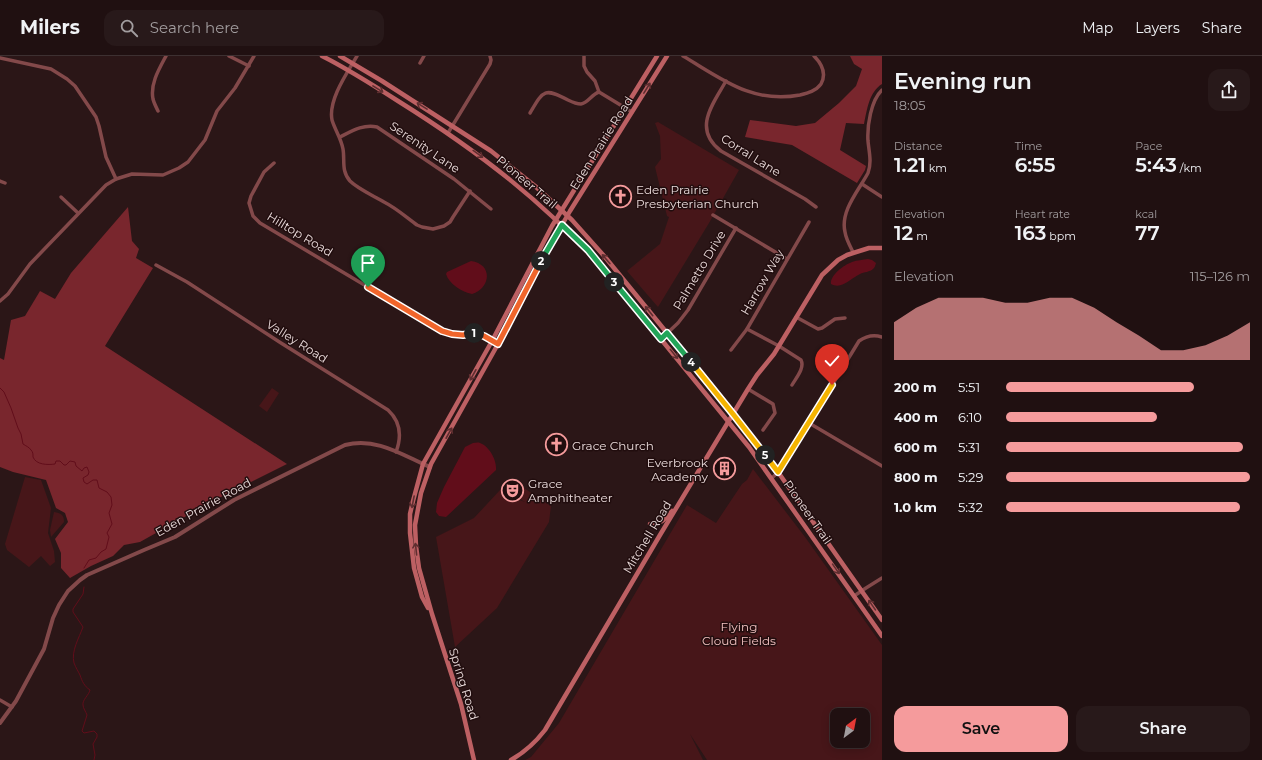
<!DOCTYPE html>
<meta charset="utf-8">
<style>
body{margin:0;font-family:Montserrat,sans-serif;background:#28191a;color:#f1f3f6;height:100vh;display:flex;flex-direction:column;font-size:15px;white-space:nowrap}
*{box-sizing:border-box;margin:0}
p{font-size:13px;color:#a29d9f}
.icon{flex:none;width:22px;height:22px;fill:none;stroke:currentColor;stroke-width:2;stroke-linecap:round;stroke-linejoin:round}
.map{position:relative;flex:1;overflow:hidden}
.drawer{display:flex;flex-direction:column;background:#201011;width:380px}
.drawer>*{flex:none}
.needle{width:26px;rotate:32deg}
.buttons{position:absolute;left:830px;top:652px;display:grid;gap:8px}
.buttons a{display:grid;place-items:center;width:40px;height:40px;border-radius:8px;background:#201011;box-shadow:0 2px 10px #0003,0 0 0 1px #3d3031;font-size:20px}
.pin{position:absolute;display:grid;place-items:center;width:34px;height:34px;color:#fff;margin:-41px -17px;border-radius:50% 50% 50% 0;rotate:-45deg;box-shadow:0 0 4px #0007}
.pin .icon{rotate:45deg}
.km{position:absolute;width:20px;height:20px;margin:-10px;border-radius:50%;background:#222;color:#fff;font-size:11px;line-height:20px;text-align:center}
.round{display:grid;place-items:center;flex:none;width:42px;height:42px;border-radius:12px;background:#28191a}
.headline{display:flex;align-items:center;justify-content:space-between;height:68px;padding:0 12px}
h1{font-size:22px;font-weight:600;line-height:30px}
.stats{display:grid;grid-template-columns:repeat(3,1fr);gap:6px;height:68px;padding:4px 12px}
.stats div{display:grid;align-content:center}
.stats b{font-size:20px;font-weight:600}
.stats small{font-size:11px;font-weight:400}
.stats p{font-size:11px}
.chart{height:112px;padding:8px 12px}
.chart p{display:flex;justify-content:space-between}
.chart svg{width:100%;height:72px;margin-top:4px;fill:#f59b9c;opacity:.7}
.cta{display:flex;gap:8px;margin-top:auto;padding:8px 12px}
.cta a{flex:1;height:46px;border-radius:12px;background:#f59b9c;color:#111;font-size:16px;font-weight:600;line-height:46px;text-align:center}
.cta a+a{background:#28191a;color:#f1f3f6}
ul{padding:0 12px;list-style:none;font-size:13px}
li{display:grid;grid-template-columns:64px 48px 1fr;align-items:center;height:30px}
li i{height:10px;border-radius:5px;background:#f59b9c}
header{display:flex;align-items:center;gap:24px;box-sizing:border-box;height:56px;padding:0 20px;background:#201011;border-bottom:1px solid #3d3031}
header strong{font-size:19px}
nav{display:flex;gap:22px;margin-inline-start:auto;font-size:14px}
.search{width:280px;height:36px;background:#28191a;display:flex;align-items:center;gap:10px;box-sizing:border-box;padding:0 14px;border-radius:12px;color:#a29d9f;font-size:15px}
main{display:flex;flex:1;min-height:0}
.map>svg:first-child{display:block}
.green{fill:#471619;fill-rule:evenodd}
.forest{fill:#79262d}
.water{fill:#610d1a}
.lines{fill:none;stroke-linecap:round;stroke-linejoin:round}
.stream{stroke:#610d1a;stroke-width:1}
.minor{stroke:#83494a;stroke-width:3.5}
.tertiary{stroke:#83494a;stroke-width:4}
.secondary{stroke:#bd6063;stroke-width:4.5}
.oneway{stroke:#5f2e30}
.split-1-casing{stroke:#fff;stroke-width:8}
.split-2-casing{stroke:#fff;stroke-width:8}
.split-3-casing{stroke:#fff;stroke-width:8}
.split-4-casing{stroke:#fff;stroke-width:8}
.split-5-casing{stroke:#fff;stroke-width:8}
.split-6-casing{stroke:#fff;stroke-width:8}
.split-1{stroke:#f0652b;stroke-width:5}
.split-2{stroke:#f0652b;stroke-width:5}
.split-3{stroke:#22a559;stroke-width:5}
.split-4{stroke:#22a559;stroke-width:5}
.split-5{stroke:#f5b400;stroke-width:5}
.split-6{stroke:#f5b400;stroke-width:5}
.labels{text-anchor:middle;dominant-baseline:central;stroke-width:3;stroke-linejoin:round;paint-order:stroke}
.street-label{font-size:12px;fill:#eadbdb;stroke:#210d0e}
.poi-label{font-size:12px;fill:#eadbdb;stroke:#210d0e;text-anchor:start}
.park-label{font-size:12px;fill:#f4c2c1;stroke:#210d0e}
</style>
<header>
<strong>Milers</strong>
<div class="search"><svg class="icon" aria-label="search" viewBox="0 0 24 24"><circle cx="10" cy="10" r="6"/><path d="M15 15l6 6"/></svg>Search here</div>
<nav><a>Map</a><a>Layers</a><a>Share</a></nav>
</header>
<main>
<div class="map">
<svg width="882" height="704" viewBox="0 0 882 704">
<rect width="100%" height="100%" fill="#2b1617"/>
<g class="green">
<polygon points="658,66 739,114 709,167 658,251 627,215 660,188 669,161 667,160 655,111 661,103 660,80 655,67"/>
<polygon points="272,332 279,337 267,356 259,350"/>
<path d="M 753,413 L 805,481 L 882,589 L 882,704 L 707,704 L 690,678 L 703,704 L 525,704 L 531,701 L 559,667 L 687,449 L 716,467 L 742,428 L 747,424 ZM 837,659 L 863,659 L 863,685 L 837,685 Z"/>
<polygon points="25,421 41,424 51,452 48,477 54,495 55,506 50,510 41,500 29,511 7,494 5,488"/>
<polygon points="524,432 533,438 528,446 535,440 551,450 549,466 497,552 455,591 436,481 474,462 501,433 506,439 525,446 518,442"/>
<path d="M 54,456 C 61,457 64,459 64,466 L 51,481 L 50,474 Z"/>
</g>
<g class="forest">
<path d="M 850,0 L 882,0 L 882,28 C 869,36 867,54 864,68 L 846,67 L 840,94 L 866,110 L 865,114 L 857,127 L 792,89 L 745,81 L 750,64 L 796,70 L 815,67 L 839,47 L 856,30 L 862,13 L 854,8 Z"/>
<polygon points="128,151 132,185 139,193 136,202 153,212 105,290 287,408 213,445 140,486 124,489 113,500 91,510 70,522 61,512 61,497 55,483 68,466 65,457 56,452 46,424 13,416 0,411 0,302 4,304 11,264 25,260 40,235 55,243 71,217"/>
</g>
<g class="water">
<path d="M 868,203 L 872,204 L 876,207 C 875,210 875,211 873,213 C 870,216 864,216 860,218 C 851,222 842,234 831,228 C 830,219 844,209 852,206 C 857,204 863,204 868,203 Z"/>
<path d="M 471,205 C 493,208 491,232 472,238 C 462,236 449,228 446,218 L 447,216 Z"/>
<path d="M 473,387 C 475,387 478,386 480,387 C 489,390 497,404 496,414 L 446,461 L 439,460 L 436,456 L 437,447 L 444,431 L 465,391 Z"/>
</g>
<g class="lines">
<g class="stream">
<path d="M 0,332 L 4,336 L 11,352 L 18,372 L 21,378 L 23,388 C 26,390 29,391 31,394 C 33,396 33,398 33,401 C 36,409 48,409 55,408 L 56,405 L 60,405 L 64,409 L 66,409 L 70,405 L 75,406 L 76,410 L 82,415 L 84,412 L 87,411 L 89,416 L 88,419 L 83,422 L 84,426 L 87,428 L 93,424 L 97,424 L 99,432 L 107,436 L 111,441 L 112,449 L 109,457 L 112,468 L 107,477 L 109,481 L 106,493 L 101,496 L 96,502 L 89,504 L 84,512"/>
<path d="M 84,531 L 83,538 L 73,553 L 73,556 L 83,571 C 79,582 71,595 74,607 C 76,612 78,615 80,619 C 82,625 84,630 90,634 C 89,639 82,644 83,649 C 83,652 86,656 87,659 L 82,675 L 84,677 L 94,675 L 97,678 L 97,681 L 93,688 L 95,699 L 94,704"/>
</g>
<g class="minor">
<polyline points="229,0 249,10"/>
<path d="M 357,0 C 347,17 328,44 332,64 C 335,74 341,82 343,93 C 345,104 341,115 350,125 C 358,133 374,140 384,146 C 396,152 406,161 417,169 L 422,171 L 433,173 L 444,170 L 450,166 L 453,161 L 470,135"/>
<polyline points="584,0 584,10 587,16 595,25 599,36 632,56"/>
<path d="M 683,0 C 722,23 752,48 800,39 C 808,37 816,35 821,28 C 827,17 822,8 814,0"/>
<polyline points="0,2 51,13 67,23 75,30 96,61 99,70 106,101 116,123"/>
<polyline points="420,7 424,0"/>
<path d="M 726,25 C 713,48 692,73 721,95 L 805,143 L 816,151"/>
<path d="M 158,55 C 156,51 154,47 153,43 C 150,28 159,13 166,0"/>
<path d="M 530,57 C 543,35 544,31 568,44 C 572,46 576,48 581,48 C 588,47 592,38 599,36"/>
<polyline points="448,77 490,8 491,4 490,0"/>
<path d="M 340,81 C 352,75 363,68 377,71 L 454,123 L 491,153"/>
<polyline points="274,107 264,116 251,140 249,147 253,160 260,167 442,275 452,278 479,278 498,288"/>
<polyline points="0,125 5,127"/>
<polyline points="862,128 882,141"/>
<polyline points="61,141 78,157"/>
<polyline points="713,159 787,203"/>
<path d="M 853,196 C 850,190 846,183 845,176 C 840,155 859,134 868,117 C 872,106 869,96 868,85 C 867,70 871,44 882,34"/>
<path d="M 156,209 L 187,226 L 281,287 L 388,354 C 401,366 402,380 396,396"/>
<polyline points="0,245 8,238 30,208 106,129 116,123 132,118 163,119 179,112 188,106 205,84 217,55 235,32 254,0"/>
<polyline points="796,261 818,273 822,272 835,263 845,262"/>
<path d="M 747,273 L 779,290 L 801,304 C 805,312 796,322 792,329"/>
<polyline points="661,283 678,267 688,254 736,172"/>
<polyline points="731,294 747,273 809,166"/>
<polyline points="748,333 773,348 775,357 763,374"/>
<polyline points="809,367 882,410"/>
<path d="M 772,422 L 781,413 L 859,285 C 866,280 873,278 882,281"/>
<polyline points="854,540 866,532 882,522"/>
<polyline points="0,644 12,651"/>
</g>
<path class="tertiary" d="M 0,667 L 16,645 L 44,593 L 53,562 L 59,549 L 68,535 L 80,524 L 87,519 L 144,494 L 175,481 L 234,444 L 345,389 C 377,381 402,399 430,411"/>
<g class="secondary">
<path d="M 322,0 C 348,13 373,29 398,45 C 478,95 549,149 611,222 L 749,391 L 882,580"/>
<polyline points="340,0 382,25 491,95 535,130 572,164 605,201 747,375 778,416 882,564"/>
<path d="M 650,468 C 661,469 665,463 672,455"/>
<polyline points="428,552 422,541 414,512 410,477 410,458 413,445 423,408 492,285 552,170 657,0"/>
<polyline points="474,704 461,648 432,558 419,512 416,490 415,469 421,437 431,408 498,288 535,216 570,155 667,0"/>
<path d="M 511,704 C 525,696 535,687 545,674 L 660,479 L 748,333 L 757,319 L 774,298 L 822,219 L 838,204 L 847,199 L 869,192 L 882,192"/>
</g>
</g>
<defs><path id="oneway-shaft" d="M-6 0H5M1.5-3L5.5 0L1.5 3" fill="none" stroke-width="1.6" stroke-linecap="round" stroke-linejoin="round"/></defs>
<g class="oneway">
<use href="#oneway-shaft" transform="translate(647 32) rotate(-58)"/>
<use href="#oneway-shaft" transform="translate(378 33) rotate(32)"/>
<use href="#oneway-shaft" transform="translate(422 50) rotate(-148)"/>
<use href="#oneway-shaft" transform="translate(478 98) rotate(36)"/>
<use href="#oneway-shaft" transform="translate(606 203) rotate(-130)"/>
<use href="#oneway-shaft" transform="translate(649 255) rotate(-129)"/>
<use href="#oneway-shaft" transform="translate(674 298) rotate(51)"/>
<use href="#oneway-shaft" transform="translate(473 319) rotate(119)"/>
<use href="#oneway-shaft" transform="translate(449 377) rotate(-61)"/>
<use href="#oneway-shaft" transform="translate(413 446) rotate(101)"/>
<use href="#oneway-shaft" transform="translate(416 493) rotate(-96)"/>
<use href="#oneway-shaft" transform="translate(836 513) rotate(55)"/>
<use href="#oneway-shaft" transform="translate(872 549) rotate(-125)"/>
</g>
<g class="lines">
<defs>
<polyline id="split-1" points="368,231 442,275 452,278 463,279 474,277"/>
<polyline id="split-2" points="474,277 484,280 498,288 541,205"/>
<polyline id="split-3" points="541,205 562,169 588,194 614,226"/>
<polyline id="split-4" points="614,226 661,283 667,277 691,306"/>
<polyline id="split-5" points="691,306 733,358 765,399"/>
<polyline id="split-6" points="765,399 778,416 832,329"/>
</defs>
<use href="#split-1" class="split-1-casing"/>
<use href="#split-2" class="split-2-casing"/>
<use href="#split-3" class="split-3-casing"/>
<use href="#split-4" class="split-4-casing"/>
<use href="#split-5" class="split-5-casing"/>
<use href="#split-6" class="split-6-casing"/>
<use href="#split-1" class="split-1"/>
<use href="#split-2" class="split-2"/>
<use href="#split-3" class="split-3"/>
<use href="#split-4" class="split-4"/>
<use href="#split-5" class="split-5"/>
<use href="#split-6" class="split-6"/>
</g>
<defs>
<symbol id="church-ring" viewBox="-11 -11 22 22"><circle r="9.5" fill="#210d0e" stroke="#f59b9c" stroke-width="1.5"/><path d="M-1.2-6h2.4v3.5h3.3v2.4h-3.3V6h-2.4V-.1h-3.3v-2.4h3.3Z" fill="#f59b9c"/></symbol>
<symbol id="building-ring" viewBox="-11 -11 22 22"><circle r="9.5" fill="#210d0e" stroke="#f59b9c" stroke-width="1.5"/><path d="M-4-6H4V6H1V3H-1V6H-4ZM-2.5-4.3h1.7v1.8h-1.7ZM.8-4.3h1.7v1.8H.8ZM-2.5-1h1.7V.8h-1.7ZM.8-1h1.7V.8H.8Z" fill="#f59b9c"/></symbol>
<symbol id="theatre-ring" viewBox="-11 -11 22 22"><circle r="9.5" fill="#210d0e" stroke="#f59b9c" stroke-width="1.5"/><path d="M-5-5.5Q0-4 5-5.5V0Q5 5 0 6Q-5 5-5 0ZM-3.3-2.5H-1v1.5H-3.3ZM1-2.5H3.3v1.5H1ZM-2.8 1Q0 5.5 2.8 1Z" fill="#f59b9c"/></symbol>
</defs>
<g fill-rule="evenodd">
<use href="#church-ring" x="608" y="128" width="25" height="25"/>
<use href="#church-ring" x="544" y="376" width="25" height="25"/>
<use href="#building-ring" x="712" y="400" width="25" height="25"/>
<use href="#theatre-ring" x="500" y="422" width="25" height="25"/>
</g>
<g class="labels">
<g class="street-label">
<text transform="translate(601 87) rotate(-58)">Eden Prairie Road</text>
<text transform="translate(425 91) rotate(34)">Serenity Lane</text>
<text transform="translate(751 99) rotate(32)">Corral Lane</text>
<text transform="translate(527 126) rotate(40)">Pioneer Trail</text>
<text transform="translate(300 178) rotate(31)">Hilltop Road</text>
<text transform="translate(699 214) rotate(-59)">Palmetto Drive</text>
<text transform="translate(762 226) rotate(-60)">Harrow Way</text>
<text transform="translate(297 285) rotate(32)">Valley Road</text>
<text transform="translate(203 451) rotate(-29)">Eden Prairie Road</text>
<text transform="translate(808 456) rotate(55)">Pioneer Trail</text>
<text transform="translate(647 481) rotate(-59)">Mitchell Road</text>
<text transform="translate(464 628) rotate(73)">Spring Road</text>
</g>
<g class="poi-label">
<text x="636" y="133">Eden Prairie<tspan x="636" dy="14">Presbyterian Church</tspan></text>
<text x="572" y="389">Grace Church</text>
<text x="708" y="406" text-anchor="end">Everbrook<tspan x="708" dy="14">Academy</tspan></text>
<text x="528" y="427">Grace<tspan x="528" dy="14">Amphitheater</tspan></text>
</g>
<g class="park-label">
<text x="739" y="570">Flying<tspan x="739" dy="14">Cloud Fields</tspan></text>
</g>
</g>
</svg>
<div class="buttons">
<a><svg class="needle" viewBox="-14 -14 28 28"><path d="M0-13l5 13h-10z" fill="#e53935"/><path d="M0 13l5-13h-10z" fill="#a29d9f"/></svg></a>
</div>
<div class="pin" style="left:368px;top:231px;background:#1e9e55"><svg class="icon" aria-label="arrive" viewBox="0 0 24 24"><path d="M6 21V4h12l-3 4 3 4H6"/></svg></div>
<div class="pin" style="left:832px;top:329px;background:#d93025"><svg class="icon" aria-label="check" viewBox="0 0 24 24"><path d="M5 12l5 5 9-10"/></svg></div>
<b class="km" style="left:474px;top:277px">1</b>
<b class="km" style="left:541px;top:205px">2</b>
<b class="km" style="left:614px;top:226px">3</b>
<b class="km" style="left:691px;top:306px">4</b>
<b class="km" style="left:765px;top:399px">5</b>
</div>
<section class="drawer">
<div class="headline"><div><h1>Evening run</h1><p>18:05</p></div><a class="round"><svg class="icon" aria-label="share" viewBox="0 0 24 24"><path d="M12 15V3M7 8l5-5 5 5M5 13v7h14v-7"/></svg></a></div>
<div class="stats">
<div><p>Distance</p><b>1.21<small> km</small></b></div>
<div><p>Time</p><b>6:55</b></div>
<div><p>Pace</p><b>5:43<small> /km</small></b></div>
</div>
<div class="stats">
<div><p>Elevation</p><b>12<small> m</small></b></div>
<div><p>Heart rate</p><b>163<small> bpm</small></b></div>
<div><p>kcal</p><b>77</b></div>
</div>
<div class="chart"><p><span>Elevation</span>115–126 m</p>
<svg viewBox="0 0 160 44" preserveAspectRatio="none"><path d="M0 44V21L10 12L20 6L30 6L40 6L50 9L60 9L70 6L80 6L90 12L100 21L110 29L120 38L130 38L140 35L150 29L160 21V44z"/></svg>
</div>
<ul>
<li><b>200 m</b>5:51<i style="width:77%"></i></li>
<li><b>400 m</b>6:10<i style="width:62%"></i></li>
<li><b>600 m</b>5:31<i style="width:97%"></i></li>
<li><b>800 m</b>5:29<i style="width:100%"></i></li>
<li><b>1.0 km</b>5:32<i style="width:96%"></i></li>
</ul>
<div class="cta"><a>Save</a><a>Share</a></div>
</section>
</main>
